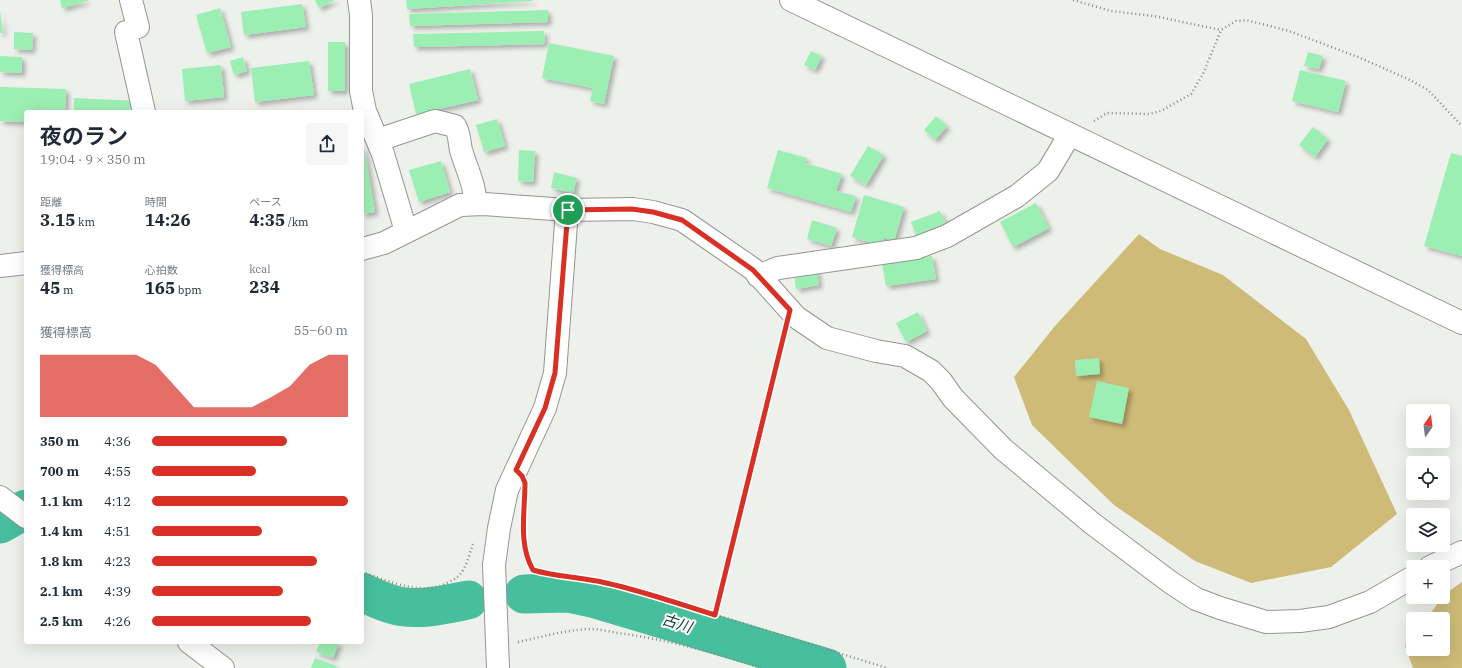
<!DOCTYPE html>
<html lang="ja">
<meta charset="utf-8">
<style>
body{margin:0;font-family:"IBM Plex Serif","Noto Sans JP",serif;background:#f6f6f7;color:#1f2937;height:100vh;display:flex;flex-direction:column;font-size:15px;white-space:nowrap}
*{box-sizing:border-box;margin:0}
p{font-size:13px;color:#747a83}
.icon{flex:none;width:22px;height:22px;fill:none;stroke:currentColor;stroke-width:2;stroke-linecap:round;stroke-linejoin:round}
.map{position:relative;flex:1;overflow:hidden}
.sheet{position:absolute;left:24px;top:110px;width:340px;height:534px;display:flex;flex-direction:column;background:#fff;border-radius:4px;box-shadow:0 4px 16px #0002}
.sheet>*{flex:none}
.needle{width:26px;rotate:14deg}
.controls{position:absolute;left:1406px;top:404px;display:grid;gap:8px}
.controls a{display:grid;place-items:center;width:44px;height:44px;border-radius:4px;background:#fff;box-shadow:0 4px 16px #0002;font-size:20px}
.pin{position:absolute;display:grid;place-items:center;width:34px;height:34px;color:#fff;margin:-17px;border:2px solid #fff;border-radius:50%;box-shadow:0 1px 4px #0007}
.round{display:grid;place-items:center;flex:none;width:42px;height:42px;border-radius:4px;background:#f6f6f7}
.overview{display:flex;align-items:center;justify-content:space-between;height:68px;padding:0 16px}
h1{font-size:22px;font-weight:700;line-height:30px}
.figures{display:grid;grid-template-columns:repeat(3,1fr);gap:6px;height:68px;padding:4px 16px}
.figures div{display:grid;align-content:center}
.figures b{font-size:17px;font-weight:700}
.figures small{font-size:11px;font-weight:400}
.figures p{font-size:11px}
.chart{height:112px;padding:8px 16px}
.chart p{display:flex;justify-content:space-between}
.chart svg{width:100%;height:72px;margin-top:4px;fill:#d93025;opacity:.7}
ul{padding:0 16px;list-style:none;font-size:13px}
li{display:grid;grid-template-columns:64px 48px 1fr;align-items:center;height:30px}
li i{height:10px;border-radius:5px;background:#d93025}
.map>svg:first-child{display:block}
.green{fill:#cebb78}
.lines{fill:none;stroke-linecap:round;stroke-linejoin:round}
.river{stroke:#47be9c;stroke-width:39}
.building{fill:#9cefb2;filter:url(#shadow)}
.street-casing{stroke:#949693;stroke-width:24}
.secondary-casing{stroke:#949693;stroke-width:24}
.path{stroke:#888a87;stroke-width:2.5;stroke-dasharray:1 3;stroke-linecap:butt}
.street{stroke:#fff;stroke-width:22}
.secondary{stroke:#fff;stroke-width:22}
.route-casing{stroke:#fff;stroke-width:8}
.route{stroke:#d93025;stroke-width:5}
.labels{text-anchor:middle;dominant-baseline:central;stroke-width:4;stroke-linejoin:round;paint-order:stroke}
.water-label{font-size:15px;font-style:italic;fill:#104335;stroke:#fff}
</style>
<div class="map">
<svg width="1462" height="668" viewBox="0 0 1462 668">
<defs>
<filter id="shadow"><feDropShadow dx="3.5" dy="3.5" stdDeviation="2" flood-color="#0004"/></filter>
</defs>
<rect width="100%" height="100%" fill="#eef0ec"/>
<g class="green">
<polygon points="1139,234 1160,249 1223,275 1306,339 1349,410 1397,514 1331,567 1251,583 1195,561 1114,505 1032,425 1014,377 1055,326"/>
<polygon points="1462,582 1462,668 1413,668 1405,646 1413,635 1413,649 1443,649 1443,619 1426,619 1445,594"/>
</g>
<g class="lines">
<g class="river">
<polyline points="0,524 26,509"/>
<path d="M 362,592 C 371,596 381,601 391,604 C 415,612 443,605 468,600"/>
<polyline points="524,594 568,593 596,599 827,668"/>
</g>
</g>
<g class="building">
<polygon points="60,0 90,0 62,8"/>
<polygon points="315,0 335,0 319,8"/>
<polygon points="406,0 532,0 532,1 407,9"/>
<polygon points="302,4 306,27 244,35 241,12"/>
<polygon points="220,8 231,47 207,53 196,15"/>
<polygon points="0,10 3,33 0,33"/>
<polygon points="548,10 548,22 410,26 409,14"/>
<polygon points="544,31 545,44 414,47 413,34"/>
<polygon points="14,32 33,33 32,50 14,49"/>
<rect x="328" y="42" width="17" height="49"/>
<polygon points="549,43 614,56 604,104 590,101 593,88 542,78"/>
<polygon points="811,51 822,56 815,70 804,65"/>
<polygon points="1308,52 1323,56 1319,69 1304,66"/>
<polygon points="0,56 22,57 22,73 0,72"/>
<polygon points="243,57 247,71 234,75 230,61"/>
<polygon points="309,61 314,95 255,102 251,68"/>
<polygon points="221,65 224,97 185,101 182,69"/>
<polygon points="470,69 478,100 416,114 409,84"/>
<polygon points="1300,70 1346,81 1338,112 1292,101"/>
<polygon points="0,87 66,89 65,110 39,109 38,112 26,112 26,122 0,121"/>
<polygon points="74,98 138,101 137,112 74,112"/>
<polygon points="936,116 947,126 935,140 924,130"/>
<polygon points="497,119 505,146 484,152 476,125"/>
<polygon points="1313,127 1328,139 1315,157 1299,145"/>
<polygon points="868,146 884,155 866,185 850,176"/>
<polygon points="364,147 375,212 362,214 362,148"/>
<polygon points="519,150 535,151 533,182 518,181"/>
<polygon points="778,150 807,158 805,163 842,174 836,191 856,196 851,212 767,188"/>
<polygon points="1451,153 1462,156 1462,256 1424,246"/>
<polygon points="441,161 450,192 419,202 409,170"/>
<polygon points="554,172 577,178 573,193 551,188"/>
<polygon points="864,195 904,207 894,241 884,238 882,246 852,237"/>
<polygon points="1036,203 1049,228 1013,247 1000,222"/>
<polygon points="940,211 947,227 917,238 911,222"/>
<polygon points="812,220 837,228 831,246 807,239"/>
<polygon points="932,256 936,279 886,286 882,263"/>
<polygon points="817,270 819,285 796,289 794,273"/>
<polygon points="918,312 927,331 906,342 896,323"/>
<polygon points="1099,358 1100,374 1076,376 1075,360"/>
<polygon points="1097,381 1129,388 1122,424 1089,417"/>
<polygon points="320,642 339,642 333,658 316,652"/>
<polygon points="315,658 337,666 336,668 311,668"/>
</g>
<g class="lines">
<defs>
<g id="street">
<polyline points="131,0 138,27"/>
<polyline points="359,0 361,15 361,91 365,111 383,154 406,231"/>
<polyline points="126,32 144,112"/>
<path d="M 378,140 L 435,121 L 455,126 C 460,134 459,142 461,150 C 466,168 476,186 475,204"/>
<polyline points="362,249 384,243 460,205 484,204 567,210 633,209 653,212 682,220 753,269 796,317 827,338 876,351 905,356 931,371 941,381 953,398 1003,449 1093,524 1170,582 1196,599 1220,608 1266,622 1300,621 1329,617 1370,602 1413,577"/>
<polyline points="0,266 26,263"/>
<polyline points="758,276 778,268 916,248 947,236 1017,196 1048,171 1070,134"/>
<polyline points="1430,567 1462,552"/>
<polyline points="498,668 494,565 499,528 507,490 545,408 555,373 567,210"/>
</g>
<g id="secondary">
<polyline points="791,0 1462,323"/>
<polyline points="0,497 26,517"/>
<polyline points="189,642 223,668"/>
</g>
</defs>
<use href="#street" class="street-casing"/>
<use href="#secondary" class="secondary-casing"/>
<g class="path">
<polyline points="1073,0 1111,11 1154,16 1221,30"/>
<polyline points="1094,121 1107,113 1149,114 1161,111 1191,94 1203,74 1221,30 1236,21 1246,20 1289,31 1358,57 1408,79 1428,90 1462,126"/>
<polyline points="524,525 525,552 533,570 545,574 581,578 623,586 887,668"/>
<path d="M 362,572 C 389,581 422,597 449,582 C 455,579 460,576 463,570 C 468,562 470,552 473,544"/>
<polyline points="715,615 784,334"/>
<path d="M 518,642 C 542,637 565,630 590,629 C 601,629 614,633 626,634 C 672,641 717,653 761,668"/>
</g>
<use href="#street" class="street"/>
<use href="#secondary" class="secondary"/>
</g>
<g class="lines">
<defs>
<path id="route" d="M 632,209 L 653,212 L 682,220 L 753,270 L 790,310 L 715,615 C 679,604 643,591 606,583 C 582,577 556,577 533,570 C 518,544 525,512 525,483 L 522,476 L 516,470 L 545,408 L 555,373 L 568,210 Z"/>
</defs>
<use href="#route" class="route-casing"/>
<use href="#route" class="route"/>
</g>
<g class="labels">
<g class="water-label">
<text transform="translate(677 623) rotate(17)">古川</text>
</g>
</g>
</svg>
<div class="controls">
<a><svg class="needle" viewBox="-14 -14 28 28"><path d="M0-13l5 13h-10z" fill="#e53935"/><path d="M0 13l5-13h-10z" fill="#747a83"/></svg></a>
<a><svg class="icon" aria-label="locate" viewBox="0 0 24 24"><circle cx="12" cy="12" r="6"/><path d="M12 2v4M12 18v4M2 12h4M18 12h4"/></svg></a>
<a><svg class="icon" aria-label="layers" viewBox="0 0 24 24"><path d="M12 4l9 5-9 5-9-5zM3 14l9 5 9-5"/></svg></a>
<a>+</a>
<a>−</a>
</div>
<div class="pin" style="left:568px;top:210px;background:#1e9e55"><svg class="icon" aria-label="arrive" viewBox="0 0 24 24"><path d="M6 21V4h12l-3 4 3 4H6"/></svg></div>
<section class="sheet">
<div class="overview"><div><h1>夜のラン</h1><p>19:04 · 9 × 350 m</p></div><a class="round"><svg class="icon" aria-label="share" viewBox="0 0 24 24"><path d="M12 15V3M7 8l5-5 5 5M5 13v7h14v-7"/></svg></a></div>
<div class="figures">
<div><p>距離</p><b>3.15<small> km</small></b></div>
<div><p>時間</p><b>14:26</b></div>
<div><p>ペース</p><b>4:35<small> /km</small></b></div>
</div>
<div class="figures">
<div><p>獲得標高</p><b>45<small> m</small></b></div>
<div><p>心拍数</p><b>165<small> bpm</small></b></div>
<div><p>kcal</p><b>234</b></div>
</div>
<div class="chart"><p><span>獲得標高</span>55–60 m</p>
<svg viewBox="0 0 160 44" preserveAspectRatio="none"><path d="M0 44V6L10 6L20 6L30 6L40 6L50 6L60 12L70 25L80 38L90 38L100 38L110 38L120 32L130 25L140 12L150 6L160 6V44z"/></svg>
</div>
<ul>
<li><b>350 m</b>4:36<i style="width:69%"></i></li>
<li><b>700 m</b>4:55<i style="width:53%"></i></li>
<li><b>1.1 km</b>4:12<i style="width:100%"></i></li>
<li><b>1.4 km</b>4:51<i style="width:56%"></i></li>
<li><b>1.8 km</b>4:23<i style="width:84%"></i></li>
<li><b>2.1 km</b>4:39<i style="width:67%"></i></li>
<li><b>2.5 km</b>4:26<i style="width:81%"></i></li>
</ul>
</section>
</div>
